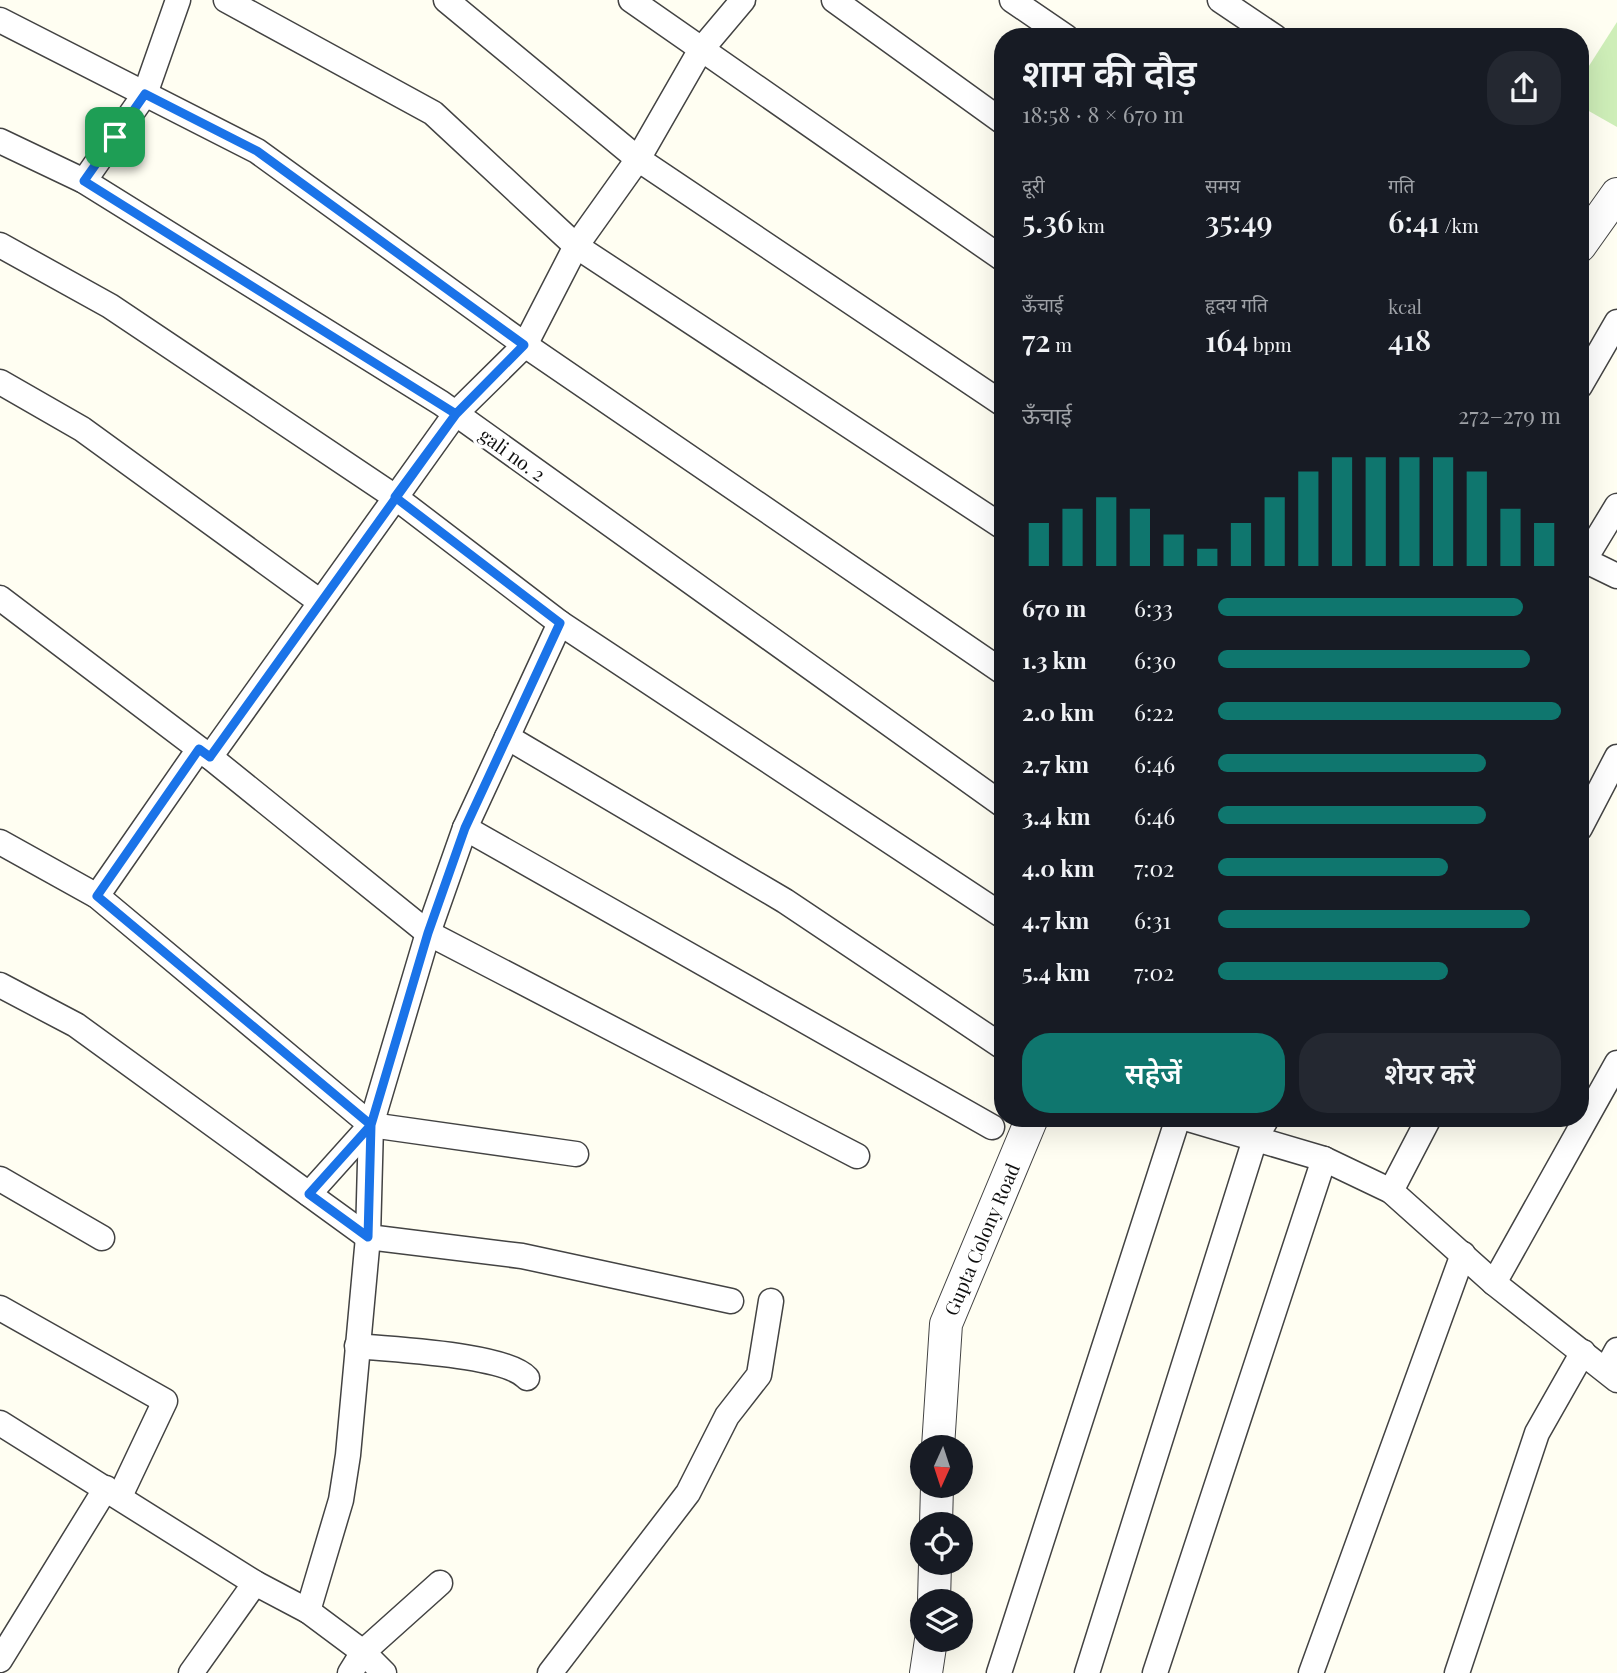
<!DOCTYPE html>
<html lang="hi">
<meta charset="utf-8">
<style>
body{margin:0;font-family:"Playfair Display","Noto Sans Devanagari",serif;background:#242831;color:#f1f3f6;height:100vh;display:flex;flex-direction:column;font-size:26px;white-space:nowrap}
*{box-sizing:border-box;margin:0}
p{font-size:23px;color:#9ea1a6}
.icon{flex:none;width:38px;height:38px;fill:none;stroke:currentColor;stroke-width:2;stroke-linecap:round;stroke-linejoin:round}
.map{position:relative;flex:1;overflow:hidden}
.details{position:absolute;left:994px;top:28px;width:595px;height:1099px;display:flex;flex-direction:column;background:#171b24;border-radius:28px;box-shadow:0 7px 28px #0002}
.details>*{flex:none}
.needle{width:46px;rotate:183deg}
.buttons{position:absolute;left:910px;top:1435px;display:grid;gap:14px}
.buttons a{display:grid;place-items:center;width:63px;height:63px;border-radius:50%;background:#171b24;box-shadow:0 7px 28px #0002;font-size:35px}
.pin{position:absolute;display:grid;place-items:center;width:60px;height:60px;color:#fff;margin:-30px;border-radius:14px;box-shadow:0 4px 10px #0006}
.round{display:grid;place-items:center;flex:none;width:74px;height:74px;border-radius:28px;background:#242831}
.summary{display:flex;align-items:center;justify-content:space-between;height:119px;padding:0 28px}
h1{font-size:38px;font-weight:600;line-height:52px}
.stats{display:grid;grid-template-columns:repeat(3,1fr);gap:10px;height:119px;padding:7px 28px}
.stats div{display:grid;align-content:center}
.stats b{font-size:30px;font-weight:600}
.stats small{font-size:19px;font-weight:400}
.stats p{font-size:19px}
.chart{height:196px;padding:14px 28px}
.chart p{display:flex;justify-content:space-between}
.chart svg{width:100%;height:126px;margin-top:7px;stroke:#0f766e;stroke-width:6}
.action{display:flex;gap:14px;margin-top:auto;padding:14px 28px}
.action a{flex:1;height:80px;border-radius:28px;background:#0f766e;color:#fff;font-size:28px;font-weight:600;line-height:80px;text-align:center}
.action a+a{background:#242831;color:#f1f3f6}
ul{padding:0 28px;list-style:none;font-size:23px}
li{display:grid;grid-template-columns:112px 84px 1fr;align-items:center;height:52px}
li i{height:18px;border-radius:9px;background:#0f766e}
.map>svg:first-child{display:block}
.grass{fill:#ceeeb8}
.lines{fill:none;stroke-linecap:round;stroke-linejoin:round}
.minor-casing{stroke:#434343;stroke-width:27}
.tertiary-casing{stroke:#434343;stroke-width:34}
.minor{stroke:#fff;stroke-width:24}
.tertiary{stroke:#fff;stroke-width:32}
.route-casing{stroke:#fff;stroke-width:14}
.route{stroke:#1a73e8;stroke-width:9}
.labels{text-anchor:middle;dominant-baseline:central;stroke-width:7;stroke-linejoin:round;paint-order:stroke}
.street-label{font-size:19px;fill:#101010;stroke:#fff}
</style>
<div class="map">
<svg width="1617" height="1673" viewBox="0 0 1617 1673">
<rect width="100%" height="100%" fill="#fffef2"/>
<polygon class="grass" points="1617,22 1617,127 1580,106 1580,80"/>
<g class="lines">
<defs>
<g id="minor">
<polyline points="226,0 433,113 576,246 1003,527"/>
<polyline points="446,0 638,159 700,51 743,0"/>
<polyline points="631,0 1003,259"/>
<polyline points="834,0 1003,122"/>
<polyline points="1012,0 1066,37"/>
<polyline points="1220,0 1275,37"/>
<polyline points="0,20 257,151 525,345 1003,672"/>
<polyline points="0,141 84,181 441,403 1003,805"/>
<polyline points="84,181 145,94 178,0"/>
<polyline points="0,245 110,306 395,497 560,623"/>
<polyline points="0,382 82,429 319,601"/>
<polyline points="1580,386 1617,322"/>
<polyline points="1580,558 1617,576"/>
<polyline points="1580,567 1617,506"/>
<polyline points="0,598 210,757 428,933 857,1156"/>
<polyline points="507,737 785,901 1003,1047"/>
<polyline points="210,757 456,413 525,345 576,246 638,159 1003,404"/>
<polyline points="465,828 992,1127"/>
<polyline points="1580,828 1617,757"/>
<polyline points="0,842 97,896 371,1125"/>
<polyline points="97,896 199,749"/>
<polyline points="0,985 76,1025 368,1237 522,1256 731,1301"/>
<polyline points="1185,1118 1324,1159 1391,1191 1494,1283 1617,1380"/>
<polyline points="0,1179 102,1238"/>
<polyline points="1391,1191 1429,1118"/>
<polyline points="309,1194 371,1125 576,1154"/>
<polyline points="1494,1283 1617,1063"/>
<polyline points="0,1308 165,1401 120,1496"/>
<path d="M 357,1346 C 393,1350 505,1354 527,1378"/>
<polyline points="1606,1370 1617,1350"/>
<polyline points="0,1423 255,1583 308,1611"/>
<polyline points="0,1660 106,1488"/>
<polyline points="191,1673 255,1583"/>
<polyline points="350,1673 363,1652 440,1583"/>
<polyline points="384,1673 363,1652 308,1611 341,1500 348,1455 368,1237 371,1125 428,933 465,828 560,623 1003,916"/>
<polyline points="550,1673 688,1493 727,1416 759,1375 771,1301"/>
<polyline points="999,1673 1178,1118"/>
<polyline points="1087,1673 1255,1139 1267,1118"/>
<polyline points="1155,1673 1324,1159"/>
<polyline points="1311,1673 1463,1254"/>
<polyline points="1457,1673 1537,1433 1583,1352"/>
</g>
<g id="tertiary">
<polyline points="1580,246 1617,194"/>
<polyline points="938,1447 946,1324 1032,1118"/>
<polyline points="936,1524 937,1486"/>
<polyline points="934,1601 935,1563"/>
<polyline points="926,1673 931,1640"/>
</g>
</defs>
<use href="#minor" class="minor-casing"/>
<use href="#tertiary" class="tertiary-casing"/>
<use href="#minor" class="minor"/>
<use href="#tertiary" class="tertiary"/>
</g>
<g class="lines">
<defs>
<polyline id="route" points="115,137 84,181 456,414 395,497 560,623 465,828 428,933 371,1125 368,1237 309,1194 371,1125 97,896 199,749 210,757 456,414 524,345 257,151 145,94 115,137"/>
</defs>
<use href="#route" class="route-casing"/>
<use href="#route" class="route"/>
</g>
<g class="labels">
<g class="street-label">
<text transform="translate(513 454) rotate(36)">gali no. 2</text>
<text transform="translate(981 1239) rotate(-67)">Gupta Colony Road</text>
</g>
</g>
</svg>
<div class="buttons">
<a><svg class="needle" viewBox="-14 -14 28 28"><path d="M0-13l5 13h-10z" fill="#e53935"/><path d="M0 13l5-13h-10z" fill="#9ea1a6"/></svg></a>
<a><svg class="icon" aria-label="locate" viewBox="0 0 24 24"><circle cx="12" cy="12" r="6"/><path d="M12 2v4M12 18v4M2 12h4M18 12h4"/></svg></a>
<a><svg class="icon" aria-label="layers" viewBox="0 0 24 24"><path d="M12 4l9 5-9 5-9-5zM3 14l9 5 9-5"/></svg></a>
</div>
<div class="pin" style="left:115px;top:137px;background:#1e9e55"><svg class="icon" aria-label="arrive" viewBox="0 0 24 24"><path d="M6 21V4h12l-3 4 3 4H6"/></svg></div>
<section class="details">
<div class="summary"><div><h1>शाम की दौड़</h1><p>18:58 · 8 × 670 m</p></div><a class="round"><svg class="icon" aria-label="share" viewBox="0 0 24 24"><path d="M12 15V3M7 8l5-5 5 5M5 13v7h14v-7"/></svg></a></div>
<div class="stats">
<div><p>दूरी</p><b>5.36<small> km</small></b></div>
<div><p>समय</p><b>35:49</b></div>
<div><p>गति</p><b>6:41<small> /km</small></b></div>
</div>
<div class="stats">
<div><p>ऊँचाई</p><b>72<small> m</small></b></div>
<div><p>हृदय गति</p><b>164<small> bpm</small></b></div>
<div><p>kcal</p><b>418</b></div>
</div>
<div class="chart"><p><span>ऊँचाई</span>272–279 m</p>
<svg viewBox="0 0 160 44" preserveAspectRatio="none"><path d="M5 44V29M15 44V24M25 44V20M35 44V24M45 44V33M55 44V38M65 44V29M75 44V20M85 44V11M95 44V6M105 44V6M115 44V6M125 44V6M135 44V11M145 44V24M155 44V29"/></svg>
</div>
<ul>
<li><b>670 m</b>6:33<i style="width:89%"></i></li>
<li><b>1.3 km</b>6:30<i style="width:91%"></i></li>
<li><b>2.0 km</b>6:22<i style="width:100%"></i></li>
<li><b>2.7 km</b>6:46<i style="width:78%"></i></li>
<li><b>3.4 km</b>6:46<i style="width:78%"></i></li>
<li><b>4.0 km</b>7:02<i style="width:67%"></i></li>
<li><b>4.7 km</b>6:31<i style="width:91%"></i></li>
<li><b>5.4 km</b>7:02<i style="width:67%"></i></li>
</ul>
<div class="action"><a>सहेजें</a><a>शेयर करें</a></div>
</section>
</div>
